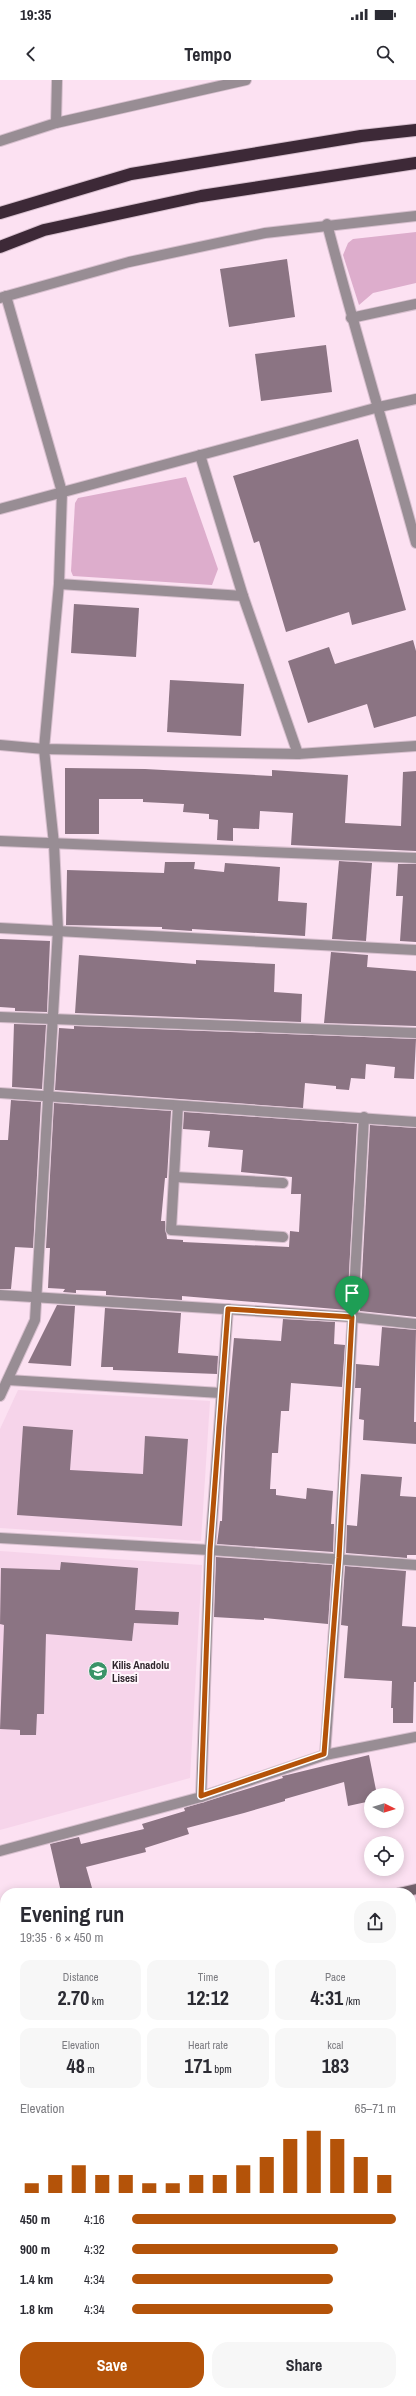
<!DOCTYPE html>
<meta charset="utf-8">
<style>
body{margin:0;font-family:"Archivo Narrow",sans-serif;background:#f7f7f7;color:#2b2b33;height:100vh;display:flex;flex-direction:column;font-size:15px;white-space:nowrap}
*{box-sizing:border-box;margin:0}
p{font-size:13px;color:#7c7c81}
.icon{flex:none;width:22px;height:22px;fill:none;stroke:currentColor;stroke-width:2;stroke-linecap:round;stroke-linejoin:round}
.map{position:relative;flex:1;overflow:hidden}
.panel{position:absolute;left:0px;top:1808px;width:416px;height:508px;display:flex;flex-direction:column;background:#fff;border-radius:16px 16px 0 0;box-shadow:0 2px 10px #0003}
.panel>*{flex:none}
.needle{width:26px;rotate:95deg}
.tools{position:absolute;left:364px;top:1708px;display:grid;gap:8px}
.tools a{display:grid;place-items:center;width:40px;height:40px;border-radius:50%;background:#fff;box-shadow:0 2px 10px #0003;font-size:20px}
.pin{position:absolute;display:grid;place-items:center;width:34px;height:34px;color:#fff;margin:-41px -17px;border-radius:50% 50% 50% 0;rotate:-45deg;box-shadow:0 0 4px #0007}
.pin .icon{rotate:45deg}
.round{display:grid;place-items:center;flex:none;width:42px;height:42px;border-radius:16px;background:#f7f7f7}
.headline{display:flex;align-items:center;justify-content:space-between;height:68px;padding:0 20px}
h1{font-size:22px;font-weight:700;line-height:30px}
.metrics{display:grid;grid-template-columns:repeat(3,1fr);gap:6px;height:68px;padding:4px 20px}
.metrics div{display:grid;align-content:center;border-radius:10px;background:#f7f7f7;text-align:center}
.metrics b{font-size:20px;font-weight:700}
.metrics small{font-size:11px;font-weight:400}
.metrics p{font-size:11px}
.chart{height:112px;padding:8px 20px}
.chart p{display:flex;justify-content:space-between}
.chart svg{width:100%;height:72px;margin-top:4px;stroke:#b45309;stroke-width:6}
.action{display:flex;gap:8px;margin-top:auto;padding:8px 20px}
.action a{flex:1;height:46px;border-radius:16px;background:#b45309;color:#fff;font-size:16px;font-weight:700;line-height:46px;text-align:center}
.action a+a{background:#f7f7f7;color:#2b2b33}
ul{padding:0 20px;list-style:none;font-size:13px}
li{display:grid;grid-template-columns:64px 48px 1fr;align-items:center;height:30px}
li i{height:10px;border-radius:5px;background:#b45309}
.status{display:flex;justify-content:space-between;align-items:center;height:28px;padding:0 20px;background:#fff;direction:ltr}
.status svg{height:11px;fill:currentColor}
header{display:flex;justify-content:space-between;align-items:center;height:52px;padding:0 20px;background:#fff;font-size:18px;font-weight:700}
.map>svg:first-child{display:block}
.built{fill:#f6d4ea}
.green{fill:#ddadcc}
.building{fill:#8b7483}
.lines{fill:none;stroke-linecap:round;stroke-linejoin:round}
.street-casing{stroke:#d7bfce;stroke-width:12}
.secondary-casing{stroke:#d7bfce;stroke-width:12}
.highway-casing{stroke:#d7bfce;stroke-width:14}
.street{stroke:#988d94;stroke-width:10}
.secondary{stroke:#71616b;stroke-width:10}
.highway{stroke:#3d2937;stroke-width:12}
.route-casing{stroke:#fff;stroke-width:8}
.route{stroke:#b45309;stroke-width:5}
.labels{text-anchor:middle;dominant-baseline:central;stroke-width:4;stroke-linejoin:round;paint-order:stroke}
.poi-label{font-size:11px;font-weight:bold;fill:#2d242a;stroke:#fff4fb;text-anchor:start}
</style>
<div class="status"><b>19:35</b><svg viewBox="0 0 49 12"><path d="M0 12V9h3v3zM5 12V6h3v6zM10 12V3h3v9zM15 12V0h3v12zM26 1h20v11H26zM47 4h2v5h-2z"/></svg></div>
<header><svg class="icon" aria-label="back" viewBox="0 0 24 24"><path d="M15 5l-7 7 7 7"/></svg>Tempo<svg class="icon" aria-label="search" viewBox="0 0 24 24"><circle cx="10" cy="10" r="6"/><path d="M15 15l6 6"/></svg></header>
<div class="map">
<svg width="416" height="2316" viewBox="0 0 416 2316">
<rect width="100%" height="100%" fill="#fce1f2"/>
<g class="built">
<polygon points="18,1310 210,1321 201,1461 0,1448 0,1349"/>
<polygon points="0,1471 202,1485 190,1698 0,1750"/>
</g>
<g class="green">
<polygon points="416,152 416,203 373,213 359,225 343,175 348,163 353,159"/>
<polygon points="186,397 218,489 212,505 73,496 71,491 75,423 78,418"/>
<polygon points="416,1818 416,1940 411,1942 411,1848"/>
</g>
<g class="building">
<polygon points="287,179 295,237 229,247 220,189"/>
<polygon points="326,265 332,312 261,321 255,274"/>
<polygon points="358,359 406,530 352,545 349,532 286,552 259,461 254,463 233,396"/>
<polygon points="74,524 139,528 136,577 71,573"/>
<polygon points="413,560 416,571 416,636 374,648 367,624 308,643 288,581 329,567 335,584"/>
<polygon points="170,600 244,604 241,656 167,652"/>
<polygon points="65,688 145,689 272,696 272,690 348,695 345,743 401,746 403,692 416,691 416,771 291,765 293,733 260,731 259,749 233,748 233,761 217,760 218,740 209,739 209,734 183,732 184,724 143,722 143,719 99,719 99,754 65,754"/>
<polygon points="339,781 372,783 366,861 332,859"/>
<polygon points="165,782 195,782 194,789 224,792 225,783 280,787 278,821 307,823 305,856 192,849 192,851 162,849 162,847 66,845 67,790 164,793"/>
<polygon points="398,784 416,784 416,862 400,861 403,816 396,816"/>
<polygon points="0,859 50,861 47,932 15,931 15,928 0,927"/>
<polygon points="331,872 368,875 367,887 416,891 416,946 324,943"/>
<polygon points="79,875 196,884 196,880 275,884 274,912 302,914 301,942 75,933"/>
<polygon points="14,944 46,945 42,1009 12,1007"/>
<polygon points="74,946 416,959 414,999 394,998 395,987 366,984 365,999 351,998 349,1010 336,1009 336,1006 305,1003 303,1028 55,1010 59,948 74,949"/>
<polygon points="11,1020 41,1022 33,1168 15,1167 11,1209 0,1209 0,1060 8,1060"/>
<polygon points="54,1023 171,1031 167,1098 165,1098 161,1141 165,1141 167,1159 183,1160 183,1162 289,1167 290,1151 299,1152 301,1114 291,1114 292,1097 241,1092 243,1070 208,1067 210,1051 183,1049 184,1032 357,1044 347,1230 182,1216 182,1220 106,1215 106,1211 76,1210 76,1213 63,1212 65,1209 48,1208 50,1168 46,1168"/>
<polygon points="370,1045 416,1048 416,1237 360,1231"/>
<polygon points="57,1225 75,1226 71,1286 28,1283"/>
<polygon points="105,1228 181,1233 178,1273 218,1276 217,1294 113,1290 113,1287 101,1287"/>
<polygon points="283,1239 335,1242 334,1264 345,1265 342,1307 291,1303 289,1331 281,1331 278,1373 272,1373 270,1409 276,1409 276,1415 306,1419 307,1408 333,1411 331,1444 334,1444 333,1472 217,1464 220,1441 222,1441 226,1348 234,1258 281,1261"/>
<polygon points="382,1247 416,1250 414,1342 416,1342 416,1364 363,1360 364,1340 359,1339 361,1308 355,1308 356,1284 379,1286"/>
<polygon points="23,1346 73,1350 70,1390 143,1394 145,1356 188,1359 182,1446 17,1435"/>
<polygon points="361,1394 402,1397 400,1416 416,1417 416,1475 407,1475 407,1478 346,1473 347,1445 357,1446"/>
<polygon points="216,1477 332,1485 328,1544 264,1538 264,1540 214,1537"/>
<polygon points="61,1482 138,1488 135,1530 179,1532 178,1545 134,1543 132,1561 46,1554 44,1634 37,1634 36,1655 20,1655 20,1650 0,1649 4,1545 0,1544 1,1488 60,1490"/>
<polygon points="345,1486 406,1491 402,1546 416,1547 416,1602 414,1602 413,1643 393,1643 393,1628 391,1628 392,1601 344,1598 348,1546 341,1545"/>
<polygon points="369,1675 377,1715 371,1715 371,1721 348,1726 344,1702 285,1719 285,1721 244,1733 187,1748 189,1754 145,1768 146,1772 86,1787 92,1808 73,1813 72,1809 61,1812 50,1764 79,1757 81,1764 144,1749 142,1744 185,1731 184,1728 283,1698 282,1696 287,1695"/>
</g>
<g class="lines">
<defs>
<g id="street">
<polyline points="56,43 57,0"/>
<polyline points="0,61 56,43 246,0"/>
<path d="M 327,144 C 355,251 387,357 416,463"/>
<polyline points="0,218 129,182 265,153 416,136"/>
<polyline points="351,238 416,224"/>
<polyline points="200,375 243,516 298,674"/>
<polyline points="0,429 379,327 416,319"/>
<polyline points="59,504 243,516"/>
<polyline points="0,665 44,669 298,674 416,666"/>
<polyline points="0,761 416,778"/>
<polyline points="0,848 416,870"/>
<polyline points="0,937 416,953"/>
<polyline points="0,1013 416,1042"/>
<polyline points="178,1026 171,1150 283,1157"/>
<polyline points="175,1097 283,1103"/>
<polyline points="0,1215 352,1237 416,1244"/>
<polyline points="8,1300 221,1313"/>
<polyline points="0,1316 35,1240 58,850 54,764 44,669 59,504 62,412 6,216"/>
<polyline points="0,1458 210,1470 416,1485"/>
<polyline points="325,1675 339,1478 364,1037"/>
<polyline points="201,1717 210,1470 228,1229"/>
<polyline points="0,1771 201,1717 325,1675 416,1657"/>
<polyline points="411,1952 416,1951"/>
<polyline points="411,2071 416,2072"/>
<polyline points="3,2285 5,2226"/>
<polyline points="56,2311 67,2316"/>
<polyline points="119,2316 120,2311"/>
<polyline points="250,2316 251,2311"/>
<polyline points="348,2316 348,2311"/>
</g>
<g id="secondary">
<polyline points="399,1813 416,1809"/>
<polyline points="0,1919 5,1918"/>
</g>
<g id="highway">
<polyline points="0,133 131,94 361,56 416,50"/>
<polyline points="0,167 44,150 201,116 416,83"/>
</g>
</defs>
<use href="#street" class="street-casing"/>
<use href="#secondary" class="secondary-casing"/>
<use href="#highway" class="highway-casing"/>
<use href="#street" class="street"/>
<use href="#secondary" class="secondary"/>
<use href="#highway" class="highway"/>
</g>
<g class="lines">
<defs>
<polygon id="route" points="228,1229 352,1237 339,1478 324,1674 201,1716 210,1470"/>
</defs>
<use href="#route" class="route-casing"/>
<use href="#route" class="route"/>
</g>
<defs>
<symbol id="school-disc" viewBox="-11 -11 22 22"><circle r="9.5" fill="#3a9368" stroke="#fff4fb"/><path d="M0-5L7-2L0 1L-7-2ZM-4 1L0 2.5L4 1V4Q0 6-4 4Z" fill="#fff"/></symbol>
</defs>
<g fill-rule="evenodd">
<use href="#school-disc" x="87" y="1580" width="22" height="22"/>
</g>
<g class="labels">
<g class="poi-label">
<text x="112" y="1585">Kilis Anadolu<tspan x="112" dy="13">Lisesi</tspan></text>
</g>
</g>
</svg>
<div class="tools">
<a><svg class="needle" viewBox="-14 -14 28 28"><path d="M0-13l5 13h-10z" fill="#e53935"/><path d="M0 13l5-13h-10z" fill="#7c7c81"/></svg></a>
<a><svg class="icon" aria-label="locate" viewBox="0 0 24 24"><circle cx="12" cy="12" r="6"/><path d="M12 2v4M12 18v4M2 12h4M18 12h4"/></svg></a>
</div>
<div class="pin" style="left:352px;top:1237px;background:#1e9e55"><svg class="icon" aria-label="arrive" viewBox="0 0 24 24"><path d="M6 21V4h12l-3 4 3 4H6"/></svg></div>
<section class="panel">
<div class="headline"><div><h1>Evening run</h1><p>19:35 · 6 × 450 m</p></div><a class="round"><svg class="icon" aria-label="share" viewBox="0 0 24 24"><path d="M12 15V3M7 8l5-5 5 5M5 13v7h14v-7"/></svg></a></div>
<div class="metrics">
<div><p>Distance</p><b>2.70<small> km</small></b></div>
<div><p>Time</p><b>12:12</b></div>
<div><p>Pace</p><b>4:31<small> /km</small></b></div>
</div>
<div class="metrics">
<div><p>Elevation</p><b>48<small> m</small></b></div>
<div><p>Heart rate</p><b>171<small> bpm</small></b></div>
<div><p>kcal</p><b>183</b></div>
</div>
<div class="chart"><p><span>Elevation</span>65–71 m</p>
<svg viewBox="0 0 160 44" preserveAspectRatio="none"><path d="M5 44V38M15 44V33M25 44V27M35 44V33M45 44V33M55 44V38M65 44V38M75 44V33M85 44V33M95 44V27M105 44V22M115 44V11M125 44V6M135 44V11M145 44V22M155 44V33"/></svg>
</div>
<ul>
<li><b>450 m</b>4:16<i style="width:100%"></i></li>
<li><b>900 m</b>4:32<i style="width:78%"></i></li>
<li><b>1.4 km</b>4:34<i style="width:76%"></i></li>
<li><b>1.8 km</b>4:34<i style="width:76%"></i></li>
</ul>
<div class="action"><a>Save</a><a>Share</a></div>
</section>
</div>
